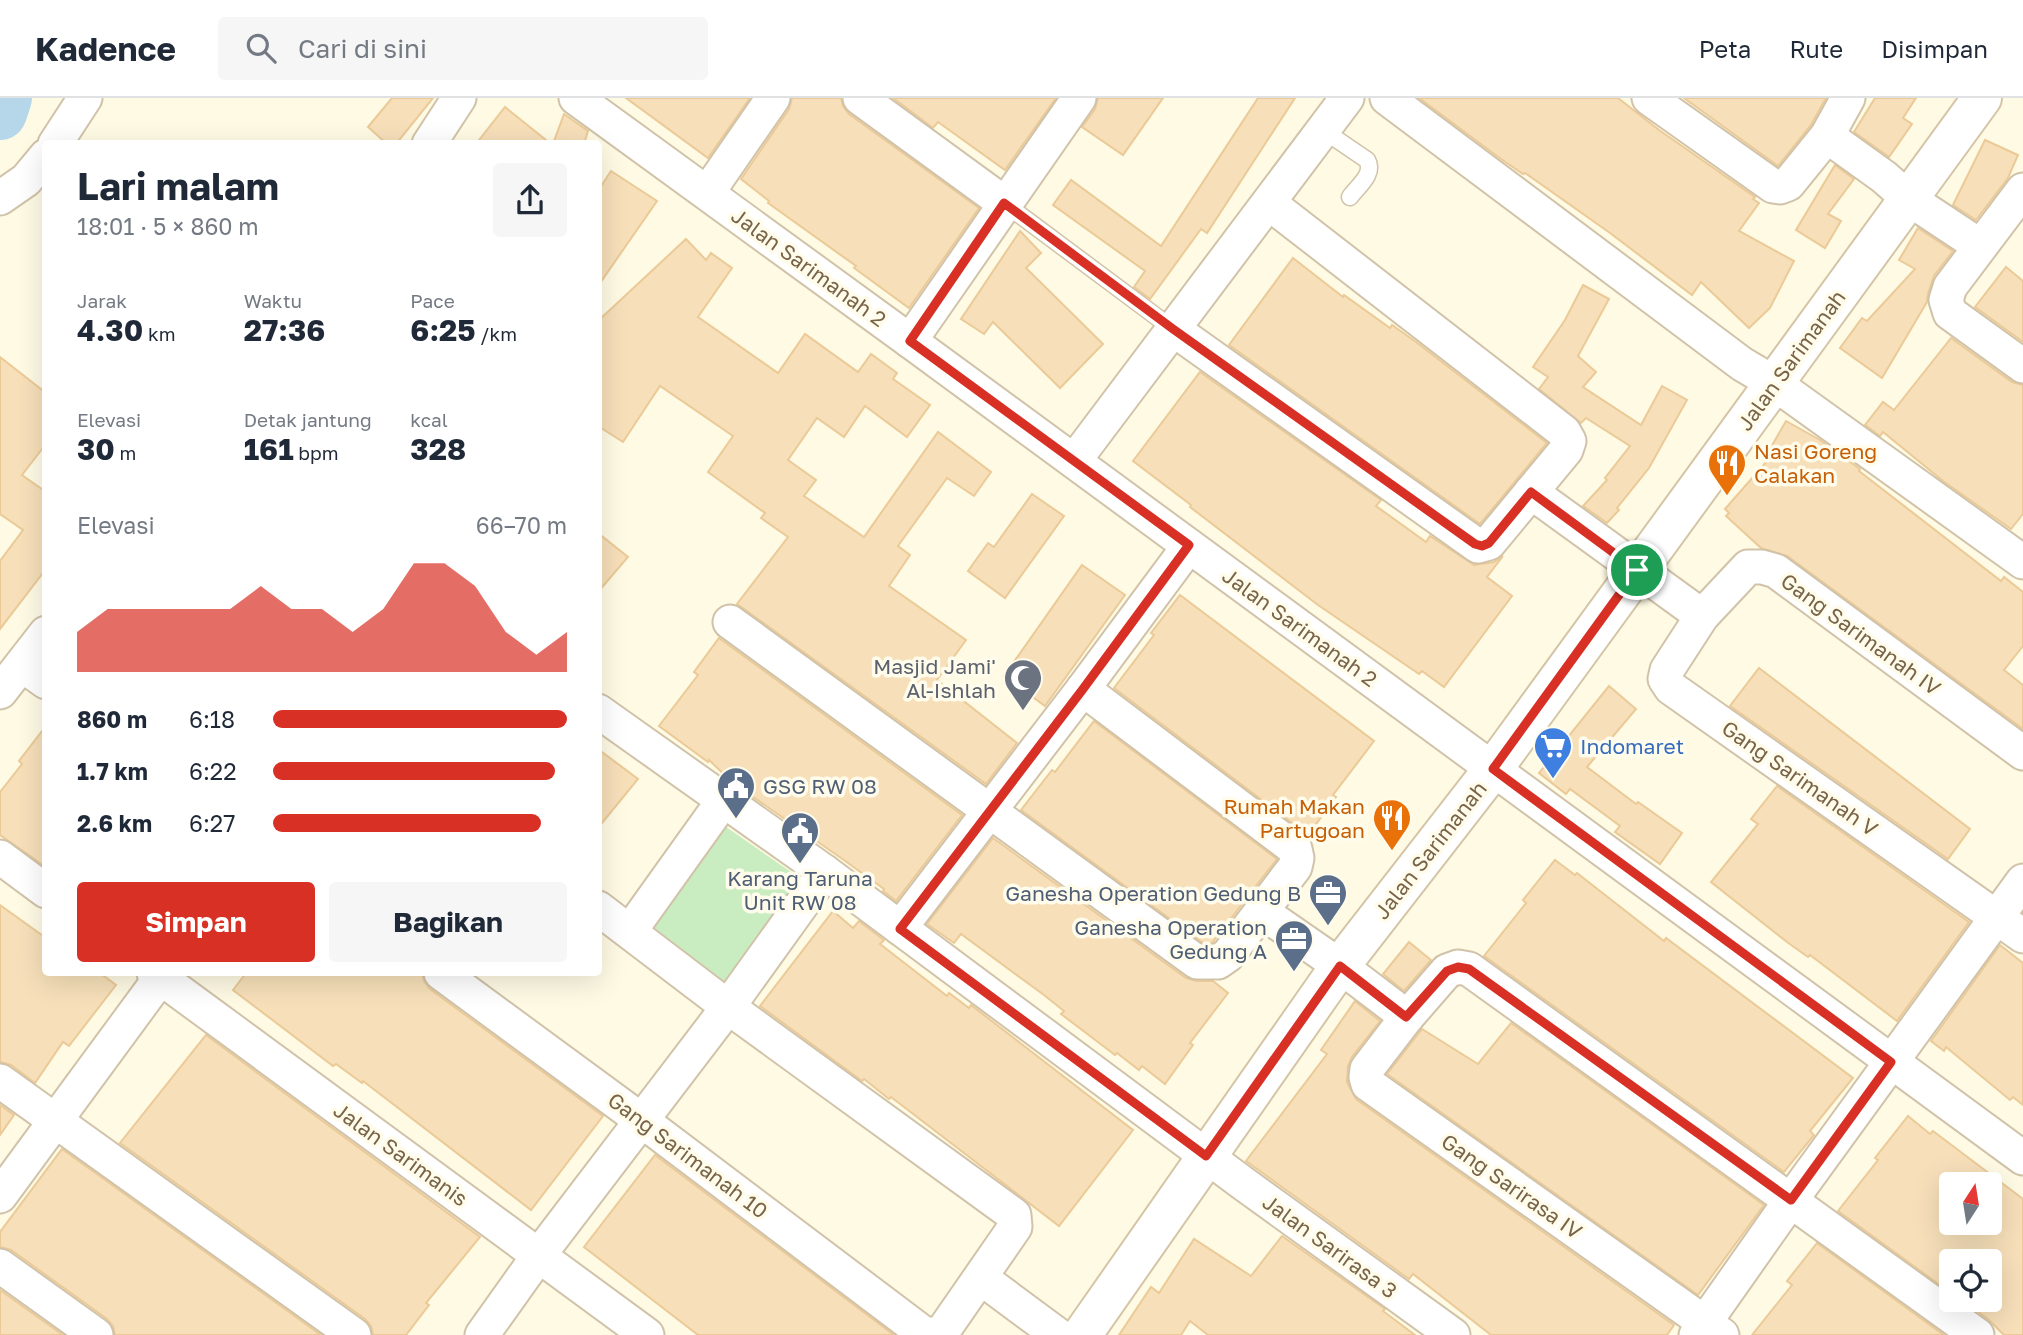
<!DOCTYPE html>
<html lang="id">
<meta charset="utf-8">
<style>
body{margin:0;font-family:"Golos Text",sans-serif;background:#f6f6f7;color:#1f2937;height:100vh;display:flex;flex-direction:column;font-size:26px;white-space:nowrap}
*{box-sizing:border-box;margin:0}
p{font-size:23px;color:#747a83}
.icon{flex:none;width:38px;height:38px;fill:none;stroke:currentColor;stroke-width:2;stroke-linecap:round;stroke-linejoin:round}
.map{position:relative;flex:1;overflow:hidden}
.side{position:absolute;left:42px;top:42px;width:560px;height:836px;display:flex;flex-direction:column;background:#fff;border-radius:7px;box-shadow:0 7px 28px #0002}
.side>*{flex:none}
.needle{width:46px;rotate:12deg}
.controls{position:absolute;left:1939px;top:1074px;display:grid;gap:14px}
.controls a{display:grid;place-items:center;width:63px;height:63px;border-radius:7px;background:#fff;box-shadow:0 7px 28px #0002;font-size:35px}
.pin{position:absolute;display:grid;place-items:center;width:60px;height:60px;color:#fff;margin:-30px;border:4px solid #fff;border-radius:50%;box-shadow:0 2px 7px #0007}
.round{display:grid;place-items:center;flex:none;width:74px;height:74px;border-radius:7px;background:#f6f6f7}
.summary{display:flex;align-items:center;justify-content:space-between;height:119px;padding:0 35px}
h1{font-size:38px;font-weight:700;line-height:52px}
.metrics{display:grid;grid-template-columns:repeat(3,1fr);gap:10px;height:119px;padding:7px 35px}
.metrics div{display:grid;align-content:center}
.metrics b{font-size:30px;font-weight:700}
.metrics small{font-size:19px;font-weight:400}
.metrics p{font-size:19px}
.chart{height:196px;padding:14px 35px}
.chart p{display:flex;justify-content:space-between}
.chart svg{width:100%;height:126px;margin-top:7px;fill:#d93025;opacity:.7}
.action{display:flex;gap:14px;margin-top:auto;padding:14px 35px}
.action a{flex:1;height:80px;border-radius:7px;background:#d93025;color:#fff;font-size:28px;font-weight:700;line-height:80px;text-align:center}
.action a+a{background:#f6f6f7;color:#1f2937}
ul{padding:0 35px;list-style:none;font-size:23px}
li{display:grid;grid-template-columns:112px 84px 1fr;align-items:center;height:52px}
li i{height:18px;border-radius:9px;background:#d93025}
header{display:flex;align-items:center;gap:42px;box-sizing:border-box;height:98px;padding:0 35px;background:#fff;border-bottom:2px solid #e0e1e3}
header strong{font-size:33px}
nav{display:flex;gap:38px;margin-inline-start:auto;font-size:24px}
.search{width:490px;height:63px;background:#f6f6f7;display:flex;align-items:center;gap:18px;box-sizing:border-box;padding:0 24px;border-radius:7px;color:#747a83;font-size:26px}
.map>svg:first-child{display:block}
.green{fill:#c9edc1}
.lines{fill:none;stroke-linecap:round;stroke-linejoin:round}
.river{stroke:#b6d7ea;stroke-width:54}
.building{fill:#f6dfb9;stroke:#ebca97;stroke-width:2;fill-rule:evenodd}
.lane-casing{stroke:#d1c3a9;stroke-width:19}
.street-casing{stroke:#d1c3a9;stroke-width:37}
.secondary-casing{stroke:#d5c5a6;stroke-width:42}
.lane{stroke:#fff;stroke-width:16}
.street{stroke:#fff;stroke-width:33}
.secondary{stroke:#fff;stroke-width:38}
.route-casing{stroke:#fff;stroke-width:14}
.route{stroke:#d93025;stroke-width:9}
.labels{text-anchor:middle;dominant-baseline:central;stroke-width:7;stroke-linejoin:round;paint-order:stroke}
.street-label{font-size:21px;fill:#796447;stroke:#fffcec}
.food-label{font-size:21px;fill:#c56008;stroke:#fffcec;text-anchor:start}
.worship-label{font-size:21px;fill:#5b616d;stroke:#fffcec;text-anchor:end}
.shop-label{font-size:21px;fill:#366cbe;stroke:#fffcec;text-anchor:start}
.service-label{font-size:21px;fill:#4e5e75;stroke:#fffcec;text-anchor:end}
</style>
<header>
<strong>Kadence</strong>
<div class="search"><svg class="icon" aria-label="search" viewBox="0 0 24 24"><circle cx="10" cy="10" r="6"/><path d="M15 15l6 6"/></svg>Cari di sini</div>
<nav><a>Peta</a><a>Rute</a><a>Disimpan</a></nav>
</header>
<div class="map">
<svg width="2023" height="1237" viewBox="0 0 2023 1237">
<rect width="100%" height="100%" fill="#fefae4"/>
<polygon class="green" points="719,724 801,781 725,890 644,834"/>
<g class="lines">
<polyline class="river" points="0,15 5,0"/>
</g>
<g class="building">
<polygon points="392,0 433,0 396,46 387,46 368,29"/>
<polygon points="626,0 750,0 708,60"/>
<polygon points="792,0 841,0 843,8 849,16 979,110 909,210 854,170 856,168 768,105 769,103 741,81 789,11"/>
<polygon points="893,0 1056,0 1005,72 938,24 933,30"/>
<polygon points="1098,0 1163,0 1123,57 1082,29 1095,11"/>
<polygon points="1258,0 1295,0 1207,135 1201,131 1150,201 1134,189 1145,173 1053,107 1071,82 1161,148"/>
<polygon points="1419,0 1618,0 1659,32 1755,99 1753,101 1759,105 1739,133 1794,163 1770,210 1749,230 1701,184 1692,197 1610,135 1525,75 1523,76 1501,61"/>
<polygon points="1684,0 1826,0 1811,27 1778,68"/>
<polygon points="1875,0 1916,0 1903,20 1912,26 1889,59 1854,34"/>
<polygon points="505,9 551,46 476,46"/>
<polygon points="564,16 588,33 584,46 553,46"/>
<polygon points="1985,42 2018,57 2008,80 1976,122 1953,107"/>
<polygon points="1835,67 1854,81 1828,116 1841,123 1825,150 1796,132"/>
<polygon points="611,73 657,103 598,188 598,93"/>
<polygon points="1918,130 1953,153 1934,178 1928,196 1927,204 1882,280 1840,250 1862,220 1867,223 1915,171 1899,162"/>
<polygon points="1020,133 1041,155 1026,170 1103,246 1060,290 993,224 984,236 961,221"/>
<polygon points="686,141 706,162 711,155 732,170 698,219 778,275 805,236 858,274 871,256 897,275 893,281 930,307 907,339 865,308 844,339 817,320 788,362 816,382 804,398 864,439 938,334 991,374 974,398 947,380 898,448 910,457 889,488 966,542 937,582 1017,645 986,686 737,506 788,439 761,420 765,415 708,374 733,338 660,288 623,344 598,328 598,223"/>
<polygon points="1293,160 1343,199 1344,197 1390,230 1392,227 1416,244 1547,345 1480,426 1229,247"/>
<polygon points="2006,169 2023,183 2023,244 1975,209"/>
<polygon points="1583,187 1609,201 1578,258 1596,274 1583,289 1641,327 1662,288 1687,302 1649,370 1617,410 1619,412 1607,425 1583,408 1607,382 1605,380 1630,348 1586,320 1581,325 1539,291 1548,279 1533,269 1565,222"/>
<polygon points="1951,240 2012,284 2023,287 2023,416 2011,431 1943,383 1883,334 1880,338 1865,327 1883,304 1894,312"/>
<polygon points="0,259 46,295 46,346 22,377 46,394 46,471 0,531 0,463 23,432 0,416"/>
<polygon points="1200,274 1381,402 1376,408 1426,444 1430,438 1474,467 1494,464 1503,458 1487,479 1512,498 1444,589 1422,573 1419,576 1318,507 1190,409 1191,407 1133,363"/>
<polygon points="1786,323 1820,342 1860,371 1859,373 2001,483 2004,479 2023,494 2023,548 2004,572 2023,587 2023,631 1787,458 1761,450 1726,418 1729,415 1725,411 1775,354 1770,351"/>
<polygon points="1032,396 1064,418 1005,500 968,473 988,445 994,449"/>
<polygon points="598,435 628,459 598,494"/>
<polygon points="1082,467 1125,497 1045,608 1004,578"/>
<polygon points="1180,497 1374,643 1333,697 1336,699 1308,737 1114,590 1154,537 1151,535"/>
<polygon points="719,540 962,717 896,803 883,793 884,791 841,760 733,685 709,662 708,664 659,628 698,577 694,574"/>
<polygon points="1759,570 1970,731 1948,761 1730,608"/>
<polygon points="1609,588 1636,611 1587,669 1636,706 1638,704 1682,735 1660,766 1615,734 1620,728 1570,691 1566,696 1539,675"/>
<polygon points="1094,623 1277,761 1212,845 1203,845 1021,712 1052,672 1055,674"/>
<polygon points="46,628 46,769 0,737 0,694 22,666 19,663"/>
<polygon points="598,651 638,681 598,730"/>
<polygon points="1777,688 1969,824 1897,923 1810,857 1808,859 1787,844 1711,784 1758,726 1751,721"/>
<polygon points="993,740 1186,880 1197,883 1213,883 1228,895 1190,945 1193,947 1165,986 1142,968 1139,972 1117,955 1115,957 1061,916 1064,913 1044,897 961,836 954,845 927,826"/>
<polygon points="1555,762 1575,777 1577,775 1664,843 1666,840 1853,980 1810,1033 1814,1037 1784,1074 1484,858 1526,805 1523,802"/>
<polygon points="0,807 46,840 46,875 100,875 116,887 69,948 63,944 35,985 11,967 0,964"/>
<polygon points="833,813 853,830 859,823 884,842 880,846 947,898 949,895 969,910 971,907 1133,1032 1059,1128 891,999 889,1001 864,981 862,983 760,908"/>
<polygon points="1409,844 1431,862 1404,893 1383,876"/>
<polygon points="2000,847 2023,865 2023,1007 2013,999 2010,1002 1946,949 1944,953 1931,943"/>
<polygon points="246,875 422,875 424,883 430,891 603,1018 531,1112 363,983 362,985 336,966 333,968 233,892"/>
<polygon points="1355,903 1380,923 1352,959 1348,968 1347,984 1356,1001 1674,1227 1667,1237 1491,1237 1413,1176 1409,1181 1246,1063 1327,956 1321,952"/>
<polygon points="1511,925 1764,1107 1698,1197 1387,976 1422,931 1478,966"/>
<polygon points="206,937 480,1139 426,1205 429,1207 406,1237 373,1237 371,1228 365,1221 120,1045"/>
<polygon points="0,1007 14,1017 0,1037"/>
<path d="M 1908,1018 L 1930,1036 L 1933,1033 L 2023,1101 L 2023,1237 L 2004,1237 L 1988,1221 L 1962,1202 L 1990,1202 L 1990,1164 L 1951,1164 L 1951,1195 L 1838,1113 L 1878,1062 L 1875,1060 ZM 1951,1087 L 1990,1087 L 1990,1125 L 1951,1125 Z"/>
<polygon points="62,1051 321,1237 115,1237 113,1228 107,1221 11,1152 0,1149 0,1134"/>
<polygon points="655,1057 894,1237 698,1237 584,1149"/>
<polygon points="1282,1138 1385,1211 1383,1213 1415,1237 1208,1237 1190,1223 1181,1237 1119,1237 1151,1189 1159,1195 1194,1141 1251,1178"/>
<polygon points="1817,1145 1944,1237 1752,1237 1792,1187 1787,1183"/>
<polygon points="0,1192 63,1237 0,1237"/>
</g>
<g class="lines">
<defs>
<g id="lane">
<path d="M 1323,32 L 1367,62 C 1375,76 1358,88 1350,99"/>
<polyline points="1004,105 1173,231"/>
</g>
<g id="street">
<polyline points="576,0 910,243 2023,1060"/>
<polyline points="860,0 1004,105"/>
<polyline points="1387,0 1742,266 1774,285 2023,464"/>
<polyline points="1649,0 1773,88 1780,89 1788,86 1827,38 1848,0"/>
<polyline points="1827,38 1884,79 1909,101 1980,148"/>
<polyline points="55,46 85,0"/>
<polyline points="429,46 459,0"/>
<polyline points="2023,92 1950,189 1946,202 1950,215 2023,268"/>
<polyline points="708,94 773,0"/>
<polyline points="0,100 26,82 46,58"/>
<polyline points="1173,231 1478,448 1489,445 1566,352 1569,343 1564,334 1269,105"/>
<polyline points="910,243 1079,0"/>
<polyline points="1074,363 1347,0"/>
<polyline points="1531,394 1702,518"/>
<polyline points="730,524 1197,864 1218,864 1228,857 1295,769 1297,760 1295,751 1083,591"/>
<polyline points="22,567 46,584"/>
<polyline points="0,594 46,535"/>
<polyline points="598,613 825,774 1244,1086 1453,1237"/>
<polyline points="2023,655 1776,473 1762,469 1748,469 1702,518 1667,572 1665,581 1671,590 2023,838"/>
<polyline points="0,759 46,793"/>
<polyline points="598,810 728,909 1014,1117 1015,1129 943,1233 935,1237"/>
<polyline points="1262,814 1340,868 1407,919"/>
<polyline points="900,830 1083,591 1189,448"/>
<polyline points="630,833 723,703"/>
<polyline points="154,875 647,1237"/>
<polyline points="441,875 641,1022 923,1235 935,1237"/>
<polyline points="0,983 354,1237"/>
<polyline points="0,1098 164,875"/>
<polyline points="0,1168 96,1237"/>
<polyline points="981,1180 1058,1237"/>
<polyline points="482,1237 539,1157 728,909 825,774"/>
<polyline points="1696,1237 1791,1102 2023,783"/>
<polyline points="1722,1237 1368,986 1366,979 1367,971 1407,919 1447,873 1458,869 1469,871 1977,1237"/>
</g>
<polyline id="secondary" points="1082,1237 1340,868 1493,671 1982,0"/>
</defs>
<use href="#lane" class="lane-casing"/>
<use href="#street" class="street-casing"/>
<use href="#secondary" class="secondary-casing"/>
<use href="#lane" class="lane"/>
<use href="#street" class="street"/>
<use href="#secondary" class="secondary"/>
</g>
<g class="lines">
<defs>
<polygon id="route" points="1004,105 1173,231 1475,446 1482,448 1489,445 1531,394 1637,472 1493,671 1891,964 1791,1102 1469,871 1458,869 1447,873 1406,919 1340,868 1206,1058 900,831 1083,591 1189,447 910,243"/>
</defs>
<use href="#route" class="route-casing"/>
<use href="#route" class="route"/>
</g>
<defs>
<symbol id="restaurant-pin" viewBox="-11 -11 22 30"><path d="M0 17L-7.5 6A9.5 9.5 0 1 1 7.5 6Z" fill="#e8710a" stroke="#fffcec"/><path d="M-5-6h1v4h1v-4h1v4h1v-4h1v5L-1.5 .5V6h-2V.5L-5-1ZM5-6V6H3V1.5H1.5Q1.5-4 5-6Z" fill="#fff"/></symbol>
<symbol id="mosque-pin" viewBox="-11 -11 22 30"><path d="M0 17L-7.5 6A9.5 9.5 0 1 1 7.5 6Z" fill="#6b7280" stroke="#fffcec"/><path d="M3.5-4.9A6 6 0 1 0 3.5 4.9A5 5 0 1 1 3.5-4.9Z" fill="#fff"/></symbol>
<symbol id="supermarket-pin" viewBox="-11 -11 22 30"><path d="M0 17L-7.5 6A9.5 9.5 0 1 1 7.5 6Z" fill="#3f7fe0" stroke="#fffcec"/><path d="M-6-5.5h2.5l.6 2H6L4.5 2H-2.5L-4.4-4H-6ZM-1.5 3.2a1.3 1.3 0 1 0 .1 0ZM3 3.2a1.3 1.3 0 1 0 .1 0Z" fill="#fff"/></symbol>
<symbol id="civic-pin" viewBox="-11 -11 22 30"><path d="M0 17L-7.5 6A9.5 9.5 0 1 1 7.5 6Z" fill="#5c6f8a" stroke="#fffcec"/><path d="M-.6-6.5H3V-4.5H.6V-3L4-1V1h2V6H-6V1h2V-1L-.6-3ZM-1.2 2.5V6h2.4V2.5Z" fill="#fff"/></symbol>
<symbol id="office-pin" viewBox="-11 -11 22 30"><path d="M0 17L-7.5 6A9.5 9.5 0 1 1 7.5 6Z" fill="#5c6f8a" stroke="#fffcec"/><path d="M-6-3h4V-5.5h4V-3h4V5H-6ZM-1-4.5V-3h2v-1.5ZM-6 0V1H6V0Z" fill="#fff"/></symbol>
</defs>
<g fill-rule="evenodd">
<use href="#restaurant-pin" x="1705" y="343" width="44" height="60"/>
<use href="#mosque-pin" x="1001" y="558" width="44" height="60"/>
<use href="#supermarket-pin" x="1531" y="626" width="44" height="60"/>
<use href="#civic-pin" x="714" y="666" width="44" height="60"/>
<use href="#restaurant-pin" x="1370" y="698" width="44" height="60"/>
<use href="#civic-pin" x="778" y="711" width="44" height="60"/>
<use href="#office-pin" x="1306" y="773" width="44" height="60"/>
<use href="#office-pin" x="1272" y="819" width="44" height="60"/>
</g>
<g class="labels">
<g class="street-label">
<text transform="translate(809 169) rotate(36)">Jalan Sarimanah 2</text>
<text transform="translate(1791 262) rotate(-54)">Jalan Sarimanah</text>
<text transform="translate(1300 529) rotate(36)">Jalan Sarimanah 2</text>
<text transform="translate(1861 536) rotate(36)">Gang Sarimanah IV</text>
<text transform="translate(1800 680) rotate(35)">Gang Sarimanah V</text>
<text transform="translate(1430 752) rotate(-52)">Jalan Sarimanah</text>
<text transform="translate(401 1056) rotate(36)">Jalan Sarimanis</text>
<text transform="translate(688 1057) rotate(37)">Gang Sarimanah 10</text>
<text transform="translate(1512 1088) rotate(35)">Gang Sarirasa IV</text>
<text transform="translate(1330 1148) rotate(36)">Jalan Sarirasa 3</text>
</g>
<g class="food-label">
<text x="1754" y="353">Nasi Goreng<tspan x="1754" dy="24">Calakan</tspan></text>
<text x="1365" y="708" text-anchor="end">Rumah Makan<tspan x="1365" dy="24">Partugoan</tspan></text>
</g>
<g class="worship-label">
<text x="996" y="568">Masjid Jami'<tspan x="996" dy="24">Al-Ishlah</tspan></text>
</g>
<g class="shop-label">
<text x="1580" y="648">Indomaret</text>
</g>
<g class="service-label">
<text x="763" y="688" text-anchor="start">GSG RW 08</text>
<text x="800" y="780" text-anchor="middle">Karang Taruna<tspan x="800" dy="24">Unit RW 08</tspan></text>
<text x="1301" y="795">Ganesha Operation Gedung B</text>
<text x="1267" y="829">Ganesha Operation<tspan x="1267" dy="24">Gedung A</tspan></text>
</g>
</g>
</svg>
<div class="controls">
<a><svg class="needle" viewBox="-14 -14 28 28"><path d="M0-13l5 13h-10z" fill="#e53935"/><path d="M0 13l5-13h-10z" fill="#747a83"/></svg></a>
<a><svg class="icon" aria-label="locate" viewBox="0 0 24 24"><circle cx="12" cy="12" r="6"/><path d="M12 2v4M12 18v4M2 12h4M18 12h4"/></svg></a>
</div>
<div class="pin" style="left:1637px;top:472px;background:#1e9e55"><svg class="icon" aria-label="arrive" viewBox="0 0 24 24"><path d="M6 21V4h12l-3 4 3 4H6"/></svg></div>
<section class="side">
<div class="summary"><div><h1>Lari malam</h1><p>18:01 · 5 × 860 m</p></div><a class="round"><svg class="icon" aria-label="share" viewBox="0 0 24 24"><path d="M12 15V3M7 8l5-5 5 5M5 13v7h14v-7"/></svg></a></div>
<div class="metrics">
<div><p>Jarak</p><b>4.30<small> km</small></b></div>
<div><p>Waktu</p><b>27:36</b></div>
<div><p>Pace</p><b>6:25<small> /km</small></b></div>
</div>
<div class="metrics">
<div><p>Elevasi</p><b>30<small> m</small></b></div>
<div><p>Detak jantung</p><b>161<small> bpm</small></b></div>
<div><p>kcal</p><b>328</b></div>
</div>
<div class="chart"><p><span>Elevasi</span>66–70 m</p>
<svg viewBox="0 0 160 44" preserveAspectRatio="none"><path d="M0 44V30L10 22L20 22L30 22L40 22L50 22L60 14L70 22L80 22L90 30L100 22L110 6L120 6L130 14L140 30L150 38L160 30V44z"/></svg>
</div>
<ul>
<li><b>860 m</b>6:18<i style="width:100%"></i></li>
<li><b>1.7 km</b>6:22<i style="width:96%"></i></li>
<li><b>2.6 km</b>6:27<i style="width:91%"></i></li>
</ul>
<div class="action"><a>Simpan</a><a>Bagikan</a></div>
</section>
</div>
